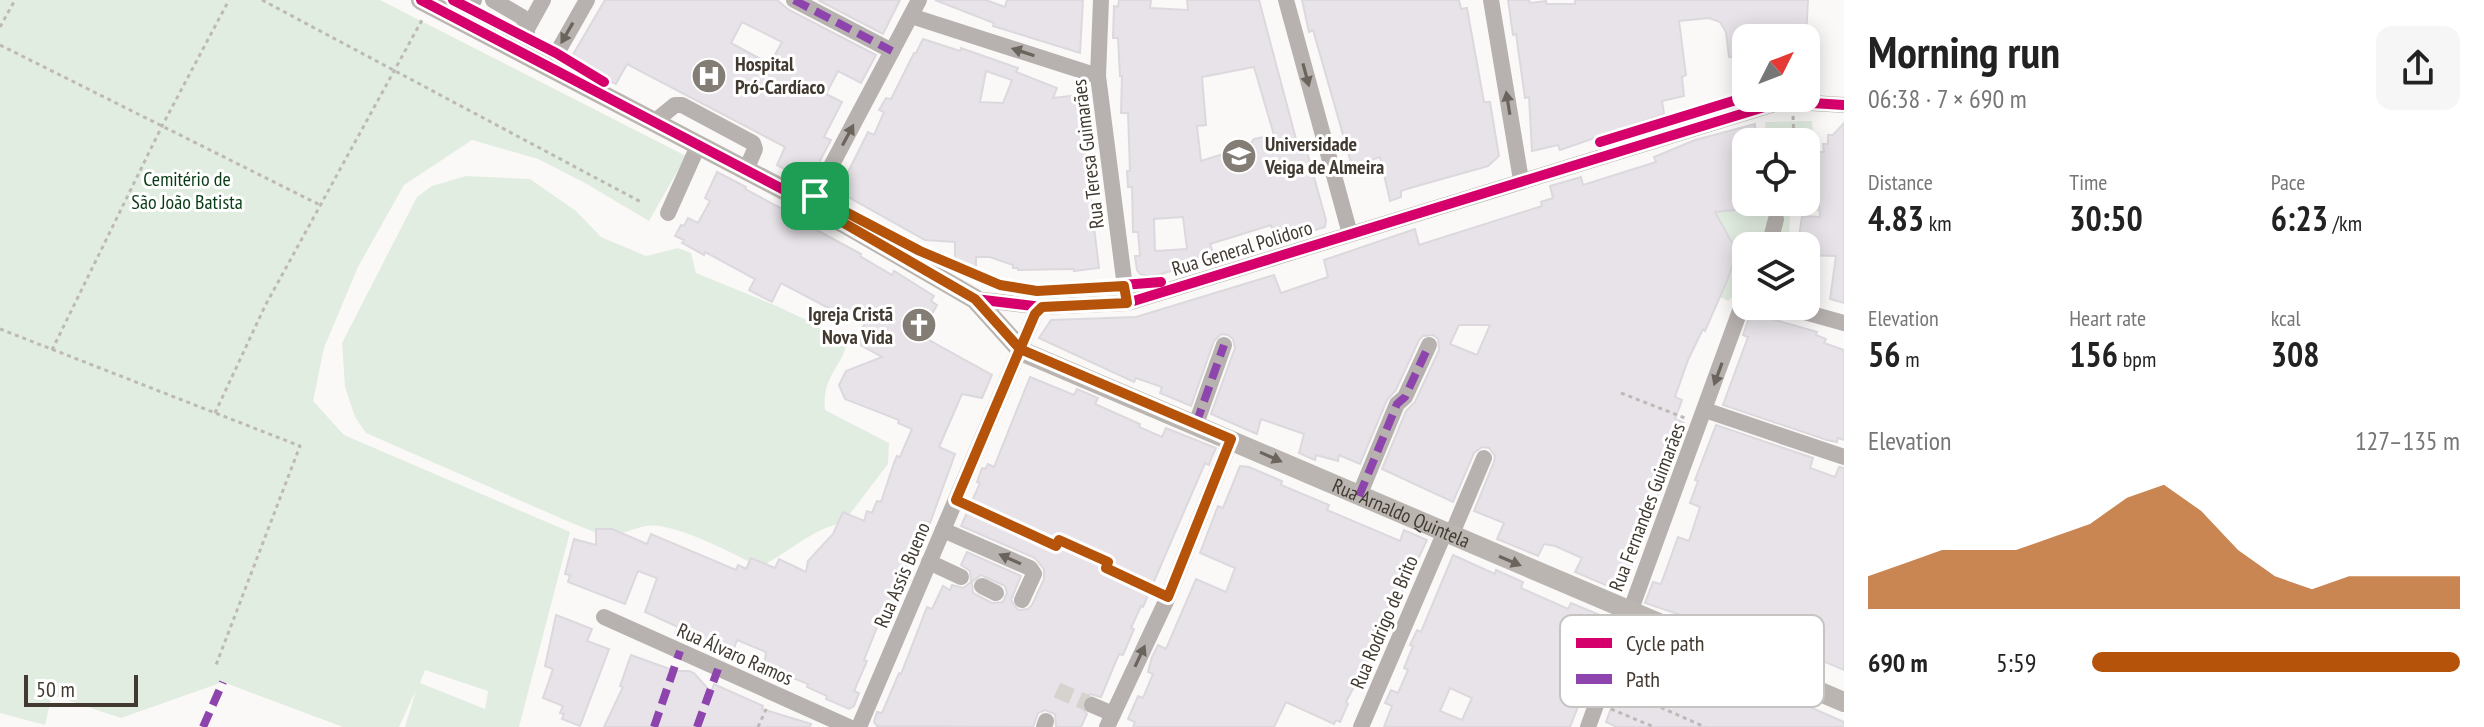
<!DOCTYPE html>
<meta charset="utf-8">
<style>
body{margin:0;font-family:"PT Sans Narrow",sans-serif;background:#f6f6f6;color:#222;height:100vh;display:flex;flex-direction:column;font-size:30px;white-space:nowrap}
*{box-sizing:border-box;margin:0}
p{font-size:26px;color:#767676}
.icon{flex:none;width:44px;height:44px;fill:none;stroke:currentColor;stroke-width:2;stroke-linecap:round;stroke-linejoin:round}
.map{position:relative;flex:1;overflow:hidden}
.drawer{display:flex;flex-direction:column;background:#fff;width:640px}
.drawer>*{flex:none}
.needle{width:52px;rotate:48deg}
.tools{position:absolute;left:1732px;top:24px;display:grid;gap:16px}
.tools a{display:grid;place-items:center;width:88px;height:88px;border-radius:16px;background:#fff;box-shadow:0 4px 20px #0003;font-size:40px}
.scale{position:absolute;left:24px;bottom:20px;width:114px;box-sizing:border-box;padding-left:8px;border:4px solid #423a31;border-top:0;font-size:22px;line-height:28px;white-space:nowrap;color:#423a31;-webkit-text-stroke:6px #fff;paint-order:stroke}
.pin{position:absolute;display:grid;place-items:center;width:68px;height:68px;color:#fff;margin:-34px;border-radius:16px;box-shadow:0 4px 12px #0006}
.round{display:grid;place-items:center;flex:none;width:84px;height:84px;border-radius:16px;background:#f6f6f6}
.overview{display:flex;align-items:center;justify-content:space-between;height:136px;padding:0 24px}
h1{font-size:44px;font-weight:600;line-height:60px}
.stats{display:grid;grid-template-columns:repeat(3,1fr);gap:12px;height:136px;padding:8px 24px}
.stats div{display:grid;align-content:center}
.stats b{font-size:34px;font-weight:600}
.stats small{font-size:22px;font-weight:400}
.stats p{font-size:22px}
.chart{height:224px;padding:16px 24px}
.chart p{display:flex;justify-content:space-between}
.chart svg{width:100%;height:144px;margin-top:8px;fill:#b45309;opacity:.7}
ul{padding:0 24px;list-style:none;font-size:26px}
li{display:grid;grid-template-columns:128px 96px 1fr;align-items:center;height:60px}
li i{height:20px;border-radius:10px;background:#b45309}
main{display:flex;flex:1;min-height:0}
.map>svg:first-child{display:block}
.green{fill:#e2ede1;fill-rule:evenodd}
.building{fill:#e7e3e8;stroke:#dcd9de;stroke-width:2;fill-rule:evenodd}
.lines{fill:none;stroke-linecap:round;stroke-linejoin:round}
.minor-tunnel{stroke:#d6d3cf;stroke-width:16;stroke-dasharray:16 8;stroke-linecap:butt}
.path{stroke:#bdb9b6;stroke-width:3;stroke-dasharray:4 4;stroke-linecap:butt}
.minor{stroke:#b7b2af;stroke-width:16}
.major{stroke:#bab5b0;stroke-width:20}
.quiet{stroke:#8e44ad;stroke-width:8;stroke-dasharray:16 8;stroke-linecap:butt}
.cycleway-casing{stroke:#fff;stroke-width:15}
.cycleway{stroke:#d6006c;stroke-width:10}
.oneway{fill:#6b645d}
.oneway2{fill:#6c655d}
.route-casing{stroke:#fff;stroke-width:16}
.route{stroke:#b45309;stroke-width:10}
.labels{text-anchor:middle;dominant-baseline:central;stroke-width:6;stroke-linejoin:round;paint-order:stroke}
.poi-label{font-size:20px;font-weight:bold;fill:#423a31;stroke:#fff;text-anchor:start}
.street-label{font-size:20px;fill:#423a31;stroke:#fff}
.park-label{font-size:20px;fill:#083b15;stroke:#fff}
.key{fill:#fff;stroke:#c6c4c1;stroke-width:2}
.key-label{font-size:22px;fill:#423a31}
</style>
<main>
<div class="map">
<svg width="1844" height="727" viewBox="0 0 1844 727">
<rect width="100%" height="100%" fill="#fbf9f7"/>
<g class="green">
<path d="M 0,0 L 380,0 L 686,156 L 649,221 L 585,183 L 538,159 L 472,140 L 404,185 L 358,267 L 324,348 L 313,401 L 344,435 L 570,532 L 519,727 L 405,727 L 416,690 L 399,727 L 343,727 L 223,682 L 121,718 L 52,695 L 45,725 L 0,713 ZM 425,670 L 488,691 L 485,709 L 420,683 Z"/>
<polygon points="1812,121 1820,211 1790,210 1789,246 1746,246 1746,292 1736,293 1728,301 1720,297 1737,251 1713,208 1744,209 1742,185 1746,185 1746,202 1806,202 1806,142 1766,142 1765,122"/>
<path d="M 466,176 L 530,179 L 576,211 L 601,237 L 646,256 L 678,248 L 691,253 L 696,273 L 777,306 L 848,340 C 841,370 822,375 825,410 L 889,443 L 888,464 L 843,523 C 813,528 788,553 760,567 C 727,551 695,533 660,526 C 641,523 628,534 610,535 C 599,535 585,528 574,524 L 366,433 L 355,417 L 345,387 L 342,343 L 417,197 L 432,186 Z"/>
</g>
<g class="building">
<path d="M 605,0 L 777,0 L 789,10 L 876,55 L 861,83 L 838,71 L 826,94 L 842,102 L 824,137 L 831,140 L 806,187 L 791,179 L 793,174 L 777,165 L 785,147 L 768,138 L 627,64 L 616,84 L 572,63 L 571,58 ZM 742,22 L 782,42 L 770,64 L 731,43 Z"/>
<polygon points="818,0 900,0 883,34"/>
<polygon points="935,0 986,0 1005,7 1007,0 1083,0 1080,53 993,26 994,23"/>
<path d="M 1119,0 L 1151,0 L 1150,8 L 1188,10 L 1187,0 L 1259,0 L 1300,154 L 1307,152 L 1326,220 L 1325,227 L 1292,237 L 1291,234 L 1274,238 L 1271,225 L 1210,244 L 1215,258 L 1151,277 L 1140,274 L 1137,270 L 1135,256 L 1140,256 L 1138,232 L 1133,232 L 1132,187 L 1128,187 L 1127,171 L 1130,171 L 1128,113 L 1121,113 L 1122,76 L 1120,76 L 1118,38 L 1113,38 L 1114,6 L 1118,7 ZM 1254,67 L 1274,135 L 1254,139 L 1249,146 L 1201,161 L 1197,126 L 1206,125 L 1202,77 ZM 1183,217 L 1187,249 L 1155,251 L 1154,219 Z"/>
<polygon points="1302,0 1459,0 1461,9 1467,8 1484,102 1490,102 1499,156 1488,166 1410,188 1401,191 1401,197 1390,201 1380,157 1352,166 1313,30 1309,32"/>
<polygon points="1508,0 1529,0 1530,3 1546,1 1546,4 1575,4 1575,0 1808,0 1806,38 1746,38 1746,56 1729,57 1726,32 1720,22 1709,18 1679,21 1686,75 1682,77 1684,96 1662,101 1664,114 1560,150 1558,145 1532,151 1529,97 1525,98 1516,34 1513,35"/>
<path d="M 923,39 L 960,51 L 961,48 L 1018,68 L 1016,72 L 1057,88 L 1053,98 L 1078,95 L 1099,268 L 1074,271 L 1074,269 L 1018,270 L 1018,268 L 1013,268 L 1013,265 L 990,257 L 976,257 L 976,266 L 966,266 L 955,261 L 955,242 L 925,240 L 843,194 L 841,186 L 868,132 L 874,135 L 884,112 L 879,110 L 886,98 L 891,99 L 914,53 L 916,53 ZM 986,71 L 1012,80 L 1003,103 L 980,102 Z"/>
<polygon points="1844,123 1844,303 1830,299 1836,256 1806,255 1806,246 1798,244 1802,216 1820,217 1816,166 1818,166 1819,152 1824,152 1823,144 1828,144 1828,135 1833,135"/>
<path d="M 1755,124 L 1756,142 L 1746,142 L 1746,185 L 1742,185 L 1744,209 L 1715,212 L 1737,252 L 1727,281 L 1705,331 L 1703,329 L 1688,360 L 1675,397 L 1682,400 L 1675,419 L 1684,423 L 1622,592 L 1575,572 L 1582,558 L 1555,546 L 1544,544 L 1538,556 L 1497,539 L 1504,523 L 1474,511 L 1494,462 L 1495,456 L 1489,448 L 1482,447 L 1474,453 L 1453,502 L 1382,469 L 1406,411 L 1415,402 L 1439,350 L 1438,339 L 1433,335 L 1423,336 L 1419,340 L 1396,390 L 1387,400 L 1360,464 L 1339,455 L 1338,461 L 1316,455 L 1315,460 L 1299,453 L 1304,434 L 1261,419 L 1257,434 L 1211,414 L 1235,348 L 1233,339 L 1228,335 L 1221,334 L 1214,341 L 1191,406 L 1160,393 L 1162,387 L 1136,378 L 1134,382 L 1039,338 L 1051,320 L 1136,317 L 1274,275 L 1281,293 L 1328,277 L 1324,260 L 1415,229 L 1419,245 L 1542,206 L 1541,202 L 1553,198 L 1550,186 L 1581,177 L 1583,185 L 1656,162 L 1654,157 L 1695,140 ZM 1459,325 L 1490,325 L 1477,355 L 1450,344 Z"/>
<polygon points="717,172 746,187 745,189 788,212 787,214 861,254 860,256 892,275 894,271 934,296 931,301 937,305 920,335 992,375 982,398 962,394 939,447 955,454 930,523 924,521 914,544 920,546 915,559 912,558 907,569 904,568 894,591 897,592 888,615 891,616 887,628 878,625 864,660 867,661 854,691 859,693 854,706 849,709 826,699 827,696 807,687 808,684 764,666 766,652 737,640 733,651 715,643 712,649 675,633 678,627 645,612 657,578 638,571 625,604 568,582 570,575 565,574 574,539 596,545 596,529 612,529 647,544 651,534 736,570 738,565 746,569 751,558 775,568 779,559 806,572 808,561 833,534 843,512 864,521 867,511 872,513 877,501 881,502 894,463 897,456 900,457 912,429 898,423 899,420 845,399 839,385 846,371 882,357 855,342 865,323 842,308 840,314 781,283 772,302 749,290 755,279 705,252 704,255 682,243 684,240 675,236 681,225 684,226 688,218 698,223 710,201 705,198"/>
<polygon points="1769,307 1765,317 1817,332 1816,335 1826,339 1824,343 1844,350 1844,440 1838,438 1837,442 1827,440 1723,405 1748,337 1743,335 1750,315"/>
<path d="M 1030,377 L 1074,395 L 1077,389 L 1098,398 L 1095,404 L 1140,424 L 1139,427 L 1162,437 L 1166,428 L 1216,448 L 1211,459 L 1209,465 L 1205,463 L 1143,607 L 1141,606 L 1131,628 L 1134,629 L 1123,655 L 1119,654 L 1101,697 L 1090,694 L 1082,700 L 1081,707 L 1087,714 L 1081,727 L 1056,727 L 1055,714 L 1045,710 L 1038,713 L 1033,727 L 877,726 L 874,722 L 877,712 L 882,713 L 899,673 L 901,674 L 927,607 L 932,609 L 943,586 L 950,590 L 952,585 L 963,588 L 971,582 L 970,571 L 961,565 L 967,552 L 1021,576 L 1011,600 L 1018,610 L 1028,609 L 1032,605 L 1044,579 L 1044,569 L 1035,558 L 961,526 L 980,483 L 977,482 L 982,468 L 985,469 L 988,464 L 994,467 ZM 981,575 L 1005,586 L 1007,593 L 1003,602 L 992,603 L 973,593 L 972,582 Z"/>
<polygon points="1716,425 1813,458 1810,468 1835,477 1839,467 1844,468 1844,670 1783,644 1777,659 1750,648 1755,632 1712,619 1710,625 1645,603 1653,582 1661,584 1678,537 1689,541 1700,507 1690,503 1698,481 1695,480"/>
<polygon points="1240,466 1249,467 1282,481 1281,485 1329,505 1327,510 1400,541 1404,530 1427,540 1398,601 1391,597 1389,603 1375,634 1377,635 1370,656 1346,702 1348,704 1340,722 1336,720 1334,724 1286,702 1274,727 1133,727 1135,722 1128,719 1138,696 1143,698 1153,674 1148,672 1152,657 1158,645 1166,649 1196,579 1226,592 1235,568 1200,553 1218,506 1223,508"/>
<path d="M 1453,555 L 1495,574 L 1496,570 L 1523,582 L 1521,588 L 1568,609 L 1571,603 L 1612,620 L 1570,727 L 1384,727 L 1392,706 L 1385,703 L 1391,690 L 1398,693 L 1408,670 L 1404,668 L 1413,646 L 1410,645 L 1417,630 L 1421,632 ZM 1450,688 L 1472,698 L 1462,720 L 1440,711 Z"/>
<polygon points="556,615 592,629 587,641 609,649 580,726 562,719 564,714 560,713 563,706 543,698 553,669 545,666"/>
<polygon points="1639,632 1692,655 1691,658 1716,668 1717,666 1844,722 1844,727 1617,727 1606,722"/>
<polygon points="631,655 675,671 689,671 694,673 711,692 714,684 763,706 762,709 811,724 810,727 604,727 623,687 620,686"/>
</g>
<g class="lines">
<polyline class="minor-tunnel" points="1057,690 1092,705"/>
<g class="path">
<polyline points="262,0 641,202"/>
<polyline points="0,27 15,0"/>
<polyline points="0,45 322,206"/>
<polyline points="1793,116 1794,142"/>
<polyline points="0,329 300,446 216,665"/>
<polyline points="52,350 162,126 229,0"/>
<polyline points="1621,393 1685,418"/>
<polyline points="215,413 265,306 422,20"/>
<polyline points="970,506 1056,546 1059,540 1108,562 1106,568 1156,591"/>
<polyline points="1632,648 1753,701"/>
<polyline points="1617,688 1705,727"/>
<polyline points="1611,709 1654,727"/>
<polyline points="758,727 768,705"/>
</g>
<g class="minor">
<polyline points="493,0 522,17 525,22 531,58"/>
<polyline points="794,0 892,51"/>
<polyline points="1101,0 1098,76 1127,303"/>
<polyline points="1286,0 1350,234"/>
<polyline points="1491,0 1521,180"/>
<polyline points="447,13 474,0"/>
<polyline points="911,16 1098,76"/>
<polyline points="527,29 543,0"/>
<polyline points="549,67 587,0"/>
<polyline points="654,122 675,105 682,105 753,143 755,149 746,170"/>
<polyline points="811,204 919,0"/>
<polyline points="668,213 698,146"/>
<polyline points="1769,246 1776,219"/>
<polyline points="975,299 1042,307 1127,303 1774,104 1796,102 1844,105"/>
<polyline points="1783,306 1844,323"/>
<polyline points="1705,410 1844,457"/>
<polyline points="1196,424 1224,345"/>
<polyline points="1359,496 1397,404 1405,397 1429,345"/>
<polyline points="943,530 1030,568 1034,574 1022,600"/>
<polyline points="1451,536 1484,458"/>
<polyline points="929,562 961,577"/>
<polyline points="982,586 996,593"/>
<polyline points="604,617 849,727"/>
<polyline points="1092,705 1113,714"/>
<polyline points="859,727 1035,314 1042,307"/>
<polyline points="1044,727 1046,721"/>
<polyline points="1107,727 1168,597 1231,439"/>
<polyline points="1361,727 1444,534"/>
<polyline points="1588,727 1741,308 1746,302"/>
</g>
<path class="major" id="s1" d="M 421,0 L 811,204 L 975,299 L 1020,349 L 1028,354 L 1844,702"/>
<g class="quiet">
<polyline points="794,0 892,51"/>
<polyline points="1196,424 1224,345"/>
<polyline points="1359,496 1397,404 1405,397 1429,345"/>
<polyline points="203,727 223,682"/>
<polyline points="654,727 680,651"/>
<polyline points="697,727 718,669"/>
</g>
<defs>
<g id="cycleway">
<polyline points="421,0 811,204 975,299 1042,307 1127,303 1774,104 1796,102 1844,105"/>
<polyline points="453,0 556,53 604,82"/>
<polyline points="1600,142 1746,97"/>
<polyline points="897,239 983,280 1023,290 1059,290 1161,282"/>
</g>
</defs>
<use href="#cycleway" class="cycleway-casing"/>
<use href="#cycleway" class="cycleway"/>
</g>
<defs><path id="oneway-solid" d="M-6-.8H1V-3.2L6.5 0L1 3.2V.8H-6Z" transform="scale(2)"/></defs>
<g class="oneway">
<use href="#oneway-solid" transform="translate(567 33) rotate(120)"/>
<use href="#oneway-solid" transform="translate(1023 52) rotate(-162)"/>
<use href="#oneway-solid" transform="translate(1306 75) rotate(75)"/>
<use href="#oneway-solid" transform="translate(1508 103) rotate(-99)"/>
<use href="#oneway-solid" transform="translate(848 135) rotate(-62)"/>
<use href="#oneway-solid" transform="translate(1718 374) rotate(110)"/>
<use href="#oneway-solid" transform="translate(1010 559) rotate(-156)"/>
<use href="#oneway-solid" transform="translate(1140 656) rotate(-65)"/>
</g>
<g class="oneway2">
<use href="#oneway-solid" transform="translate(1271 457) rotate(24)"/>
<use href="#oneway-solid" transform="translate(1510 561) rotate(23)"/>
</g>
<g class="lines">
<defs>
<polyline id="route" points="815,196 811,204 975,299 1020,349 956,500 1056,546 1059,540 1108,562 1106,568 1168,597 1231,439 1020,349 1035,314 1042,307 1127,303 1124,286 1037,291 1000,285 920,251 815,196"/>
</defs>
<use href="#route" class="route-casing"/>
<use href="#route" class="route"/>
</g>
<defs>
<symbol id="hospital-disc" viewBox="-11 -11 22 22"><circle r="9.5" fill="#837d76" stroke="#fff"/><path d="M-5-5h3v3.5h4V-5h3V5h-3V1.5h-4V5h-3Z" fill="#fff"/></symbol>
<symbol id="university-disc" viewBox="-11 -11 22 22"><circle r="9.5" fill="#837d76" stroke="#fff"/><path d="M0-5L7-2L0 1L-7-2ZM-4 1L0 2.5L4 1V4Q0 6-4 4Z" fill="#fff"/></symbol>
<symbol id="church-disc" viewBox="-11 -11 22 22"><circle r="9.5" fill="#837d76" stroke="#fff"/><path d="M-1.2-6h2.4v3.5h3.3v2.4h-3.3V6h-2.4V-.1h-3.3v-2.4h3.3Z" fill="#fff"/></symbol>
</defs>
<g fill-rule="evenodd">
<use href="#hospital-disc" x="689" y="56" width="40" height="40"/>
<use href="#university-disc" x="1219" y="136" width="40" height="40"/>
<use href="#church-disc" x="899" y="305" width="40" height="40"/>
</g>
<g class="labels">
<g class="poi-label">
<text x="735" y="64">Hospital<tspan x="735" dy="23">Pró-Cardíaco</tspan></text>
<text x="1265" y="144">Universidade<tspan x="1265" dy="23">Veiga de Almeira</tspan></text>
<text x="893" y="314" text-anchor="end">Igreja Cristã<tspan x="893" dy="23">Nova Vida</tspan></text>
</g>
<g class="street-label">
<text transform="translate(1088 154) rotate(-97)">Rua Teresa Guimarães</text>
<text transform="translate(1242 248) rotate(-17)">Rua General Polidoro</text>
<text transform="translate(1647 507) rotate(-69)">Rua Fernandes Guimarães</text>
<text stroke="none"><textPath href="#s1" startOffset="1112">Rua Arnaldo Quintela</textPath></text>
<text transform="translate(902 575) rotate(-67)">Rua Assis Bueno</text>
<text transform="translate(1384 622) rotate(-67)">Rua Rodrigo de Brito</text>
<text transform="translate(735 654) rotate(24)">Rua Álvaro Ramos</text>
</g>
<g class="park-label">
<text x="187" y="179">Cemitério de<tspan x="187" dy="23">São João Batista</tspan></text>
</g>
</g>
<rect x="1560" y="615" width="264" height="92" rx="12" class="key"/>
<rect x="1576" y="638" width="36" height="10" fill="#d6006c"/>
<rect x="1576" y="674" width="36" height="10" fill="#8e44ad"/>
<g class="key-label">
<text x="1626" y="651">Cycle path</text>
<text x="1626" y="687">Path</text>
</g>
</svg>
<div class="tools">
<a><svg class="needle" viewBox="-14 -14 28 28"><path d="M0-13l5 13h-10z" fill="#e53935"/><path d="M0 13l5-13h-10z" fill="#767676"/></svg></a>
<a><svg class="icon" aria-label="locate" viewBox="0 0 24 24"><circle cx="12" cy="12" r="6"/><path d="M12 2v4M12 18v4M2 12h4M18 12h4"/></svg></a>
<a><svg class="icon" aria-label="layers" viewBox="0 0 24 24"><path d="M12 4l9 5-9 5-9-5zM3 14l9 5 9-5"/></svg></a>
</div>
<div class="scale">50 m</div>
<div class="pin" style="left:815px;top:196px;background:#1e9e55"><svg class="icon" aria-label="arrive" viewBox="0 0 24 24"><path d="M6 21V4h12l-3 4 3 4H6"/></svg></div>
</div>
<section class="drawer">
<div class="overview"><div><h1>Morning run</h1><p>06:38 · 7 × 690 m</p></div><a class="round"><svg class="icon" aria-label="share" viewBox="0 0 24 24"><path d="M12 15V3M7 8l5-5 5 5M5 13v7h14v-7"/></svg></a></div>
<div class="stats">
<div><p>Distance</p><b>4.83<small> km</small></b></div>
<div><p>Time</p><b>30:50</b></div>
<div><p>Pace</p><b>6:23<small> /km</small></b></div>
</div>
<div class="stats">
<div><p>Elevation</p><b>56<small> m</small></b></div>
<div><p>Heart rate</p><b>156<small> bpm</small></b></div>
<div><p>kcal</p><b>308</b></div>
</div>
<div class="chart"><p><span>Elevation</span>127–135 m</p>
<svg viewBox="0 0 160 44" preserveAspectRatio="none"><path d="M0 44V34L10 30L20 26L30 26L40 26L50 22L60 18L70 10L80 6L90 14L100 26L110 34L120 38L130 34L140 34L150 34L160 34V44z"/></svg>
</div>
<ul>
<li><b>690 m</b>5:59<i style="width:100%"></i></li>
</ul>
</section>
</main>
